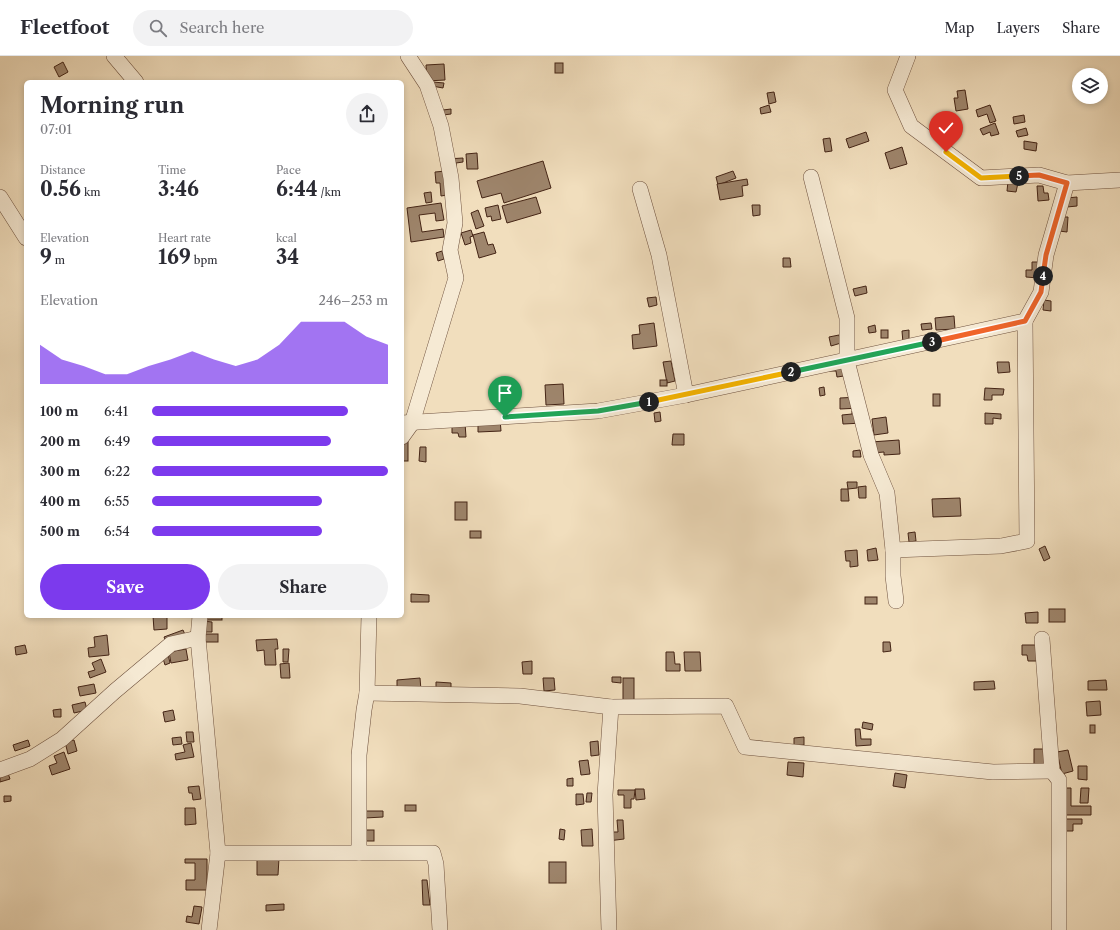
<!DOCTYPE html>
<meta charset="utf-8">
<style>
body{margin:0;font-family:"Libre Caslon Text",serif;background:#f2f2f3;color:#2b2b33;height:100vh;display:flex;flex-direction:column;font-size:15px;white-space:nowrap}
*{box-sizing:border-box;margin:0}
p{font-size:13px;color:#7c7c81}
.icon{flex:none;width:22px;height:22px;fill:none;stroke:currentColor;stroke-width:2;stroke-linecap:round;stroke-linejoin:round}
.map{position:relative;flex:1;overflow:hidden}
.drawer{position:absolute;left:24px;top:24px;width:380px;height:538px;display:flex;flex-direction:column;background:#fff;border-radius:6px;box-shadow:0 2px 6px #0003}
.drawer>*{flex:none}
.tools{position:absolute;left:1072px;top:12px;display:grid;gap:8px}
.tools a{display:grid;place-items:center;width:36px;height:36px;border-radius:50%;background:#fff;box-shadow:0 2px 6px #0003;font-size:20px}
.pin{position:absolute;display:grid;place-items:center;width:34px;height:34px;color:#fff;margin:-41px -17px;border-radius:50% 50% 50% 0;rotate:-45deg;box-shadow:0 0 4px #0007}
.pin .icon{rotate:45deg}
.km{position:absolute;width:20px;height:20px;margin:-10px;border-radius:50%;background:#222;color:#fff;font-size:11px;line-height:20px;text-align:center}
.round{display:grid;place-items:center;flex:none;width:42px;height:42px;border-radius:21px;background:#f2f2f3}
.head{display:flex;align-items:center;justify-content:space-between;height:68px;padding:0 16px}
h1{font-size:22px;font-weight:700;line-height:30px}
.stats{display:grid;grid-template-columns:repeat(3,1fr);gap:6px;height:68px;padding:4px 16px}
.stats div{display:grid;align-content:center}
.stats b{font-size:20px;font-weight:700}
.stats small{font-size:11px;font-weight:400}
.stats p{font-size:11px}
.chart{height:112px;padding:8px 16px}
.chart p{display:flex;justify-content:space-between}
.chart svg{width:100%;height:72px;margin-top:4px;fill:#7c3aed;opacity:.7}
.cta{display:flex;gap:8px;margin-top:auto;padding:8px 16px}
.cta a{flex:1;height:46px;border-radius:24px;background:#7c3aed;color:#fff;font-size:16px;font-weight:700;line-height:46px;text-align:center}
.cta a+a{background:#f2f2f3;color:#2b2b33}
ul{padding:0 16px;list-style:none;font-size:13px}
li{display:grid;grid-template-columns:64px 48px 1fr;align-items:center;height:30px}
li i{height:10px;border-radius:5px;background:#7c3aed}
header{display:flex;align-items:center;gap:24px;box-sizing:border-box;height:56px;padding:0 20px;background:#fff;border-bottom:1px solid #e1e1e2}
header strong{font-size:19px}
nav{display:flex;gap:22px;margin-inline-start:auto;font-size:14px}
.search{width:280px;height:36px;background:#f2f2f3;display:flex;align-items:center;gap:10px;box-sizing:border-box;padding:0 14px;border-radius:22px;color:#7c7c81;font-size:15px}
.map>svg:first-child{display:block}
.building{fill:#9e856c;stroke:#442415}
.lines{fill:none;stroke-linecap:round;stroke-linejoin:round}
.minor-casing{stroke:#6f523f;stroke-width:16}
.minor{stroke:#f6ead4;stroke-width:15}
.split-1-casing{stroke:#fff;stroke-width:8}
.split-2-casing{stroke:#fff;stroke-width:8}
.split-3-casing{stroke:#fff;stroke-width:8}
.split-4-casing{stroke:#fff;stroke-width:8}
.split-5-casing{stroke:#fff;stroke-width:8}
.split-6-casing{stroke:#fff;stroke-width:8}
.split-1{stroke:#22a559;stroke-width:5}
.split-2{stroke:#f5b400;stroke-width:5}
.split-3{stroke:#22a559;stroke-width:5}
.split-4{stroke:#f0652b;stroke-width:5}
.split-5{stroke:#f0652b;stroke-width:5}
.split-6{stroke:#f5b400;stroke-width:5}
</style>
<header>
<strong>Fleetfoot</strong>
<div class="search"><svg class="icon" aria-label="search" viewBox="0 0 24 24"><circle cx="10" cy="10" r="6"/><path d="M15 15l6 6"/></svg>Search here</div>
<nav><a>Map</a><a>Layers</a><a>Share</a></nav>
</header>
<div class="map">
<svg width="1120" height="874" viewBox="0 0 1120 874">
<rect width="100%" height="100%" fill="#f1debd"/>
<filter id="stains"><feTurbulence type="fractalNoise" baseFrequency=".005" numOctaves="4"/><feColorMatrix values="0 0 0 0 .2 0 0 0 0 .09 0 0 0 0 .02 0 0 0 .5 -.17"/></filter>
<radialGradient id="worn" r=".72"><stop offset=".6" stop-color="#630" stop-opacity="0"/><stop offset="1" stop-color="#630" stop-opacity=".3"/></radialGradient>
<g class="building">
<polygon points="63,6 68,16 59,21 54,11"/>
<rect x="555" y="7" width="8" height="10"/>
<polygon points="444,8 445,24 427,25 426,9"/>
<polygon points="433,26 444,27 443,32 432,30"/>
<polygon points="965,34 968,53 956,55 954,42 958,42 957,35"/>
<polygon points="774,36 776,46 769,48 767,37"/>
<polygon points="769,49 771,56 761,58 760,52"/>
<polygon points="990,49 996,65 990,67 987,58 978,61 976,54"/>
<polygon points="451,53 451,58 443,59 443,54"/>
<polygon points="1024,59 1025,66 1014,68 1013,61"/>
<polygon points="954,61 958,77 945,80 941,64"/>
<polygon points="995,67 999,78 991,80 990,76 983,79 980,73"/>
<polygon points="1026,72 1028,79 1018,81 1016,75"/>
<polygon points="866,76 869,85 849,92 846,83"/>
<polygon points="830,82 832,95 825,96 823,83"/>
<polygon points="1024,85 1037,87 1036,95 1024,93"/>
<polygon points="902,91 907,108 890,113 885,97"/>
<polygon points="477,97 478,113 467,113 466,98"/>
<polygon points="463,102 463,106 456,107 457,121 447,103"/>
<polygon points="543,105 551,132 504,147 501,137 482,142 477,125"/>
<polygon points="446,115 447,139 441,140 440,127 436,127 435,116"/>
<polygon points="733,115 736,122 718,129 716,121"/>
<polygon points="747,123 748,129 742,130 743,140 720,144 717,128"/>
<polygon points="1008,125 1018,127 1016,136 1007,135"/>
<polygon points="1037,130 1043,130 1044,137 1048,137 1049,144 1038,145"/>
<polygon points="431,136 432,146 426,147 424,137"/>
<polygon points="536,141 541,157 507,167 502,150"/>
<polygon points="1077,141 1077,150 1067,151 1067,142"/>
<polygon points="441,147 444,164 436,165 435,157 419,159 422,176 443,173 444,181 411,186 407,152"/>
<polygon points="498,149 501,163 492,165 491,160 487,161 485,152"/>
<polygon points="752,149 760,149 760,159 753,160"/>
<polygon points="478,154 484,170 476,173 471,157"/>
<polygon points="1059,161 1068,161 1067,176 1059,175"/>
<polygon points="471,174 473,180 470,181 471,187 465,189 461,177"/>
<polygon points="484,176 488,189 493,188 496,197 479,202 473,179"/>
<polygon points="442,195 444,203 438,205 436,197"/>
<polygon points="783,202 790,202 791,211 783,211"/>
<polygon points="1032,206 1039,206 1038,222 1026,221 1026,214 1032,214"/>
<polygon points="866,230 867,237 855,240 853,233"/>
<polygon points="656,241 657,249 649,251 647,242"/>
<polygon points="1044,244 1051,245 1051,255 1043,254"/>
<polygon points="954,260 955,273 936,274 935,262"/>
<polygon points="654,267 657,290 633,293 632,279 640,278 639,269"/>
<polygon points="931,267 932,273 922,274 921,268"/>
<polygon points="875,269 876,276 869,277 868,271"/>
<rect x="881" y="274" width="7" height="8"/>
<polygon points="909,274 909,287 903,287 902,275"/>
<polygon points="839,279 841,287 831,290 829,281"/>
<polygon points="671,305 675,325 667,327 663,306"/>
<polygon points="997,306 1009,306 1010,316 998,317"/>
<polygon points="843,309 844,320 837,321 836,315 829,315"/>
<rect x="660" y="324" width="7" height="6"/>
<polygon points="563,328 564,348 546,349 545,329"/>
<polygon points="824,331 825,339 820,340 819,332"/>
<polygon points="985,332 1004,333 1003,339 992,339 992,344 984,344"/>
<rect x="933" y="338" width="7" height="12"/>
<polygon points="860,341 861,352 840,353 840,342"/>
<polygon points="863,354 864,367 843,368 842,359 852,358 852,355"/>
<polygon points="660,356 661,365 655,366 654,357"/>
<polygon points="985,357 1001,358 1001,363 993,362 993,368 985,368"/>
<polygon points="886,361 888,377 874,379 872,363"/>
<polygon points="500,363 501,375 478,376 478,364"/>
<polygon points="465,367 466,381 459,381 458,377 452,377 452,368"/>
<polygon points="673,378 684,378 684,389 672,389"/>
<polygon points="899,384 900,398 884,399 884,396 872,397 871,386"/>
<rect x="402" y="385" width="6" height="20"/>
<polygon points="420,391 426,391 426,406 419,405"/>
<polygon points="860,394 861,401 853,401 853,395"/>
<polygon points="847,426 857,426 857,432 848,433"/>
<polygon points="866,430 866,442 859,442 858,431"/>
<polygon points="841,433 848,433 849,445 841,445"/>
<polygon points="960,442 961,460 933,461 932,443"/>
<rect x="455" y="446" width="12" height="18"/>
<rect x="470" y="475" width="11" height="7"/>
<polygon points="915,476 916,485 909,486 908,477"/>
<polygon points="1045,490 1050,502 1044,505 1039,493"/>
<polygon points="876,492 878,504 868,505 867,494"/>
<polygon points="857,494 858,510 850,511 850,505 846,505 845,495"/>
<polygon points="411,538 429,539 429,546 411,546"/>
<rect x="865" y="541" width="12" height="7"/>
<rect x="1049" y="553" width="16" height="13"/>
<polygon points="1038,556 1038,567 1026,567 1025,557"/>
<polygon points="153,560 167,560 167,573 154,574"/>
<rect x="204" y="560" width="18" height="4"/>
<polygon points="203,565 212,566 212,576 203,576"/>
<polygon points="183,574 186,581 167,588 164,581"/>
<rect x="196" y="578" width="22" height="8"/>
<polygon points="107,579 109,599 89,601 88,592 95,591 94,581"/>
<polygon points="277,583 278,593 275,593 276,609 265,609 264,594 257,595 256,584"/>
<polygon points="883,586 890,586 891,595 883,596"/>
<polygon points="25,589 27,597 16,599 15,591"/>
<polygon points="1022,589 1037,589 1038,605 1028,605 1027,599 1022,599"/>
<polygon points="186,593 188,604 171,607 169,596"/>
<polygon points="283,593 289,593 288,606 283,606"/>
<polygon points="666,596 674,596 675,608 680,608 680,615 666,615"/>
<polygon points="684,596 700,596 701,615 685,615"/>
<polygon points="168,598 170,607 165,609 162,599"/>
<polygon points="101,603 106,616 90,622 88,616 95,614 92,607"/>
<polygon points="532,605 532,618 523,618 522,606"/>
<polygon points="289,607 290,622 281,622 280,608"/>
<polygon points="612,621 621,621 621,627 612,626"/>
<polygon points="420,622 421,634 397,635 397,624"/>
<polygon points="543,622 554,622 555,634 544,635"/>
<rect x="623" y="622" width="11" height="22"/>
<polygon points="1106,624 1107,634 1088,634 1088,625"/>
<polygon points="994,625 995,633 974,634 974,626"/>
<polygon points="436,626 451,627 451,632 436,640"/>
<polygon points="94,628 96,637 80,640 78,631"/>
<polygon points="1100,645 1101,659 1087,660 1086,646"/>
<polygon points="85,646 87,654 74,657 72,649"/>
<polygon points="61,653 61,661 54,661 53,654"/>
<polygon points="173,654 175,664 165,666 163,656"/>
<polygon points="863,666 873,668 872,674 862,672"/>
<rect x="1090" y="669" width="5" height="8"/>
<polygon points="855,673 860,673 861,683 871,683 871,689 856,690"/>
<polygon points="186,676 193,676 194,686 187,686"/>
<polygon points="181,681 182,688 173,689 172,682"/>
<polygon points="804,681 804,689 794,690 794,682"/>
<polygon points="28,684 30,690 15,695 13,689"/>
<polygon points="74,684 77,695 68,698 65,686"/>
<polygon points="598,685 599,699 591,700 590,686"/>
<polygon points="191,687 194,701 176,704 175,698 185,696 183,689"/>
<polygon points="1034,693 1050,693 1051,708 1034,709"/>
<polygon points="1068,694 1073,715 1062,718 1057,696"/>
<polygon points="64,696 70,713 52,719 49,710 57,707 54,700"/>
<polygon points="588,704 590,718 581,719 579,705"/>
<polygon points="788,706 804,707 803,721 787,719"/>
<polygon points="1078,710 1087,710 1087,724 1078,723"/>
<polygon points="8,717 10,723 0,726 0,719"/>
<polygon points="895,717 907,719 905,732 893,730"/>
<polygon points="573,722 573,730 567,730 567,723"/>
<polygon points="199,730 201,743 193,744 192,737 189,737 188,731"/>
<polygon points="1062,732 1071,732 1071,750 1091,750 1091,759 1062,759"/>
<polygon points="1081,732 1089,732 1088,747 1080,747"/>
<polygon points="635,733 644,733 645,743 636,744"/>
<polygon points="618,734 635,734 634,743 631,743 631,752 624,752 624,739 618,739"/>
<polygon points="587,737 592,737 591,746 586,746"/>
<polygon points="576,738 583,738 584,748 576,749"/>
<polygon points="4,740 11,740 11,745 4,746"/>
<rect x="405" y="749" width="11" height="6"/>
<polygon points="185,752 195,752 196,768 185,769"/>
<polygon points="365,755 383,755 383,761 365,762"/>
<polygon points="1065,763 1082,763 1082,768 1073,768 1073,775 1065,775"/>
<polygon points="617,764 623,764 624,783 608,785 608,776 618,776"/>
<polygon points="560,773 565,774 564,784 559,783"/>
<polygon points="592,773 593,790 582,790 581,774"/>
<rect x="365" y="774" width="9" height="11"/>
<polygon points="257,802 279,802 278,819 257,819"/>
<polygon points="185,803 207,803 207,834 186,834 186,824 195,824 195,807 185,807"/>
<rect x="549" y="806" width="17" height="21"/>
<polygon points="422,824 427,824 430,849 423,849"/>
<polygon points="284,848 284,854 266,855 266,849"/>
<polygon points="194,850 202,851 199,868 186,866 187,860 192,861"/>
</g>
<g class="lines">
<defs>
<g id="minor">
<polyline points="114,0 136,26"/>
<polyline points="908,0 895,34 911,70 981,122 1039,119 1067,127 1120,124"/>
<polyline points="811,121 847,262 847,305 871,399 887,437 893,494 1001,490 1027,485 1025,265"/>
<polyline points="640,133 659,199 686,339"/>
<polyline points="0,141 26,182"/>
<polyline points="402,367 598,355 686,339 1025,265 1041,236 1046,199 1067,127"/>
<polyline points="402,381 412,367 456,222 450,194 455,167 451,122 441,70 427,29 408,0"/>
<polyline points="893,494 893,520 896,545"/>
<polyline points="198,582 200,560"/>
<polyline points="1042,583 1052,715 1059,724 1059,874"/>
<polyline points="367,637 520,640 611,651 726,650 745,691 993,716 1052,715"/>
<polyline points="0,714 30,703 62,683 115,635 171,588 198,582 218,797 359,797 359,699 364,654 367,637 369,560"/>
<polyline points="359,797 433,797 436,808 440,874"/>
<polyline points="209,874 218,797"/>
<polyline points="609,874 605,739 611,651"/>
</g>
</defs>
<use href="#minor" class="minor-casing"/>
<use href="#minor" class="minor"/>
</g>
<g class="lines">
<defs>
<polyline id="split-1" points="505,361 598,355 649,346"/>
<polyline id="split-2" points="649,346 791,316"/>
<polyline id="split-3" points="791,316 932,286"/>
<polyline id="split-4" points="932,286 1025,265 1041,236 1043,220"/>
<polyline id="split-5" points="1019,120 1039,119 1067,127 1046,199 1043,220"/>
<polyline id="split-6" points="946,96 981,122 1019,120"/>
</defs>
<use href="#split-1" class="split-1-casing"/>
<use href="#split-2" class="split-2-casing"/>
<use href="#split-3" class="split-3-casing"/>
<use href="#split-4" class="split-4-casing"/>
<use href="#split-5" class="split-5-casing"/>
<use href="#split-6" class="split-6-casing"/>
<use href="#split-1" class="split-1"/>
<use href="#split-2" class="split-2"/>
<use href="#split-3" class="split-3"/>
<use href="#split-4" class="split-4"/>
<use href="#split-5" class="split-5"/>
<use href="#split-6" class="split-6"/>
</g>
<rect width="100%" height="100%" filter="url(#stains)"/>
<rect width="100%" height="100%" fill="url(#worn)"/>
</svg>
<div class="tools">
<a><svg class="icon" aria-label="layers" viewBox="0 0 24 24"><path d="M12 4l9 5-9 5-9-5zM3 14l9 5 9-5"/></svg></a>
</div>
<div class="pin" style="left:505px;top:361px;background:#1e9e55"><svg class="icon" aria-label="arrive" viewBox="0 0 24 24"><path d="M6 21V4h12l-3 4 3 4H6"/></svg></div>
<div class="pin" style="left:946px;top:96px;background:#d93025"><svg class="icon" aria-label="check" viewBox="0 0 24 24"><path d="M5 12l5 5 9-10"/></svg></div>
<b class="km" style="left:649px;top:346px">1</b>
<b class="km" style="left:791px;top:316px">2</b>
<b class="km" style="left:932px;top:286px">3</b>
<b class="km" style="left:1043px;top:220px">4</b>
<b class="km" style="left:1019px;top:120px">5</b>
<section class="drawer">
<div class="head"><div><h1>Morning run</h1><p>07:01</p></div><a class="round"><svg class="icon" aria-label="share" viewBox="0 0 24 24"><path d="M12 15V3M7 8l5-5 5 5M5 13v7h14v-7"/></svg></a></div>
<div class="stats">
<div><p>Distance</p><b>0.56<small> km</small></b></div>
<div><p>Time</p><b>3:46</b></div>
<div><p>Pace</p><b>6:44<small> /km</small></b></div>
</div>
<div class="stats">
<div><p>Elevation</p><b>9<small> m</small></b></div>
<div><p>Heart rate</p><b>169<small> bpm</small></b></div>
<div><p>kcal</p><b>34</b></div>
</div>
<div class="chart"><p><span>Elevation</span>246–253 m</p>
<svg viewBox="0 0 160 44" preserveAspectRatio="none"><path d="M0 44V20L10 29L20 33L30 38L40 38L50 33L60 29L70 24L80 29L90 33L100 29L110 20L120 6L130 6L140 6L150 15L160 20V44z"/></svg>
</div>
<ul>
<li><b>100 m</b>6:41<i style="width:83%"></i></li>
<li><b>200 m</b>6:49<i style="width:76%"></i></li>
<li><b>300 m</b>6:22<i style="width:100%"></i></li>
<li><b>400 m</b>6:55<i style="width:72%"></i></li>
<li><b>500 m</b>6:54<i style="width:72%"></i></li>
</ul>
<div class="cta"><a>Save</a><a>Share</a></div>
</section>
</div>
